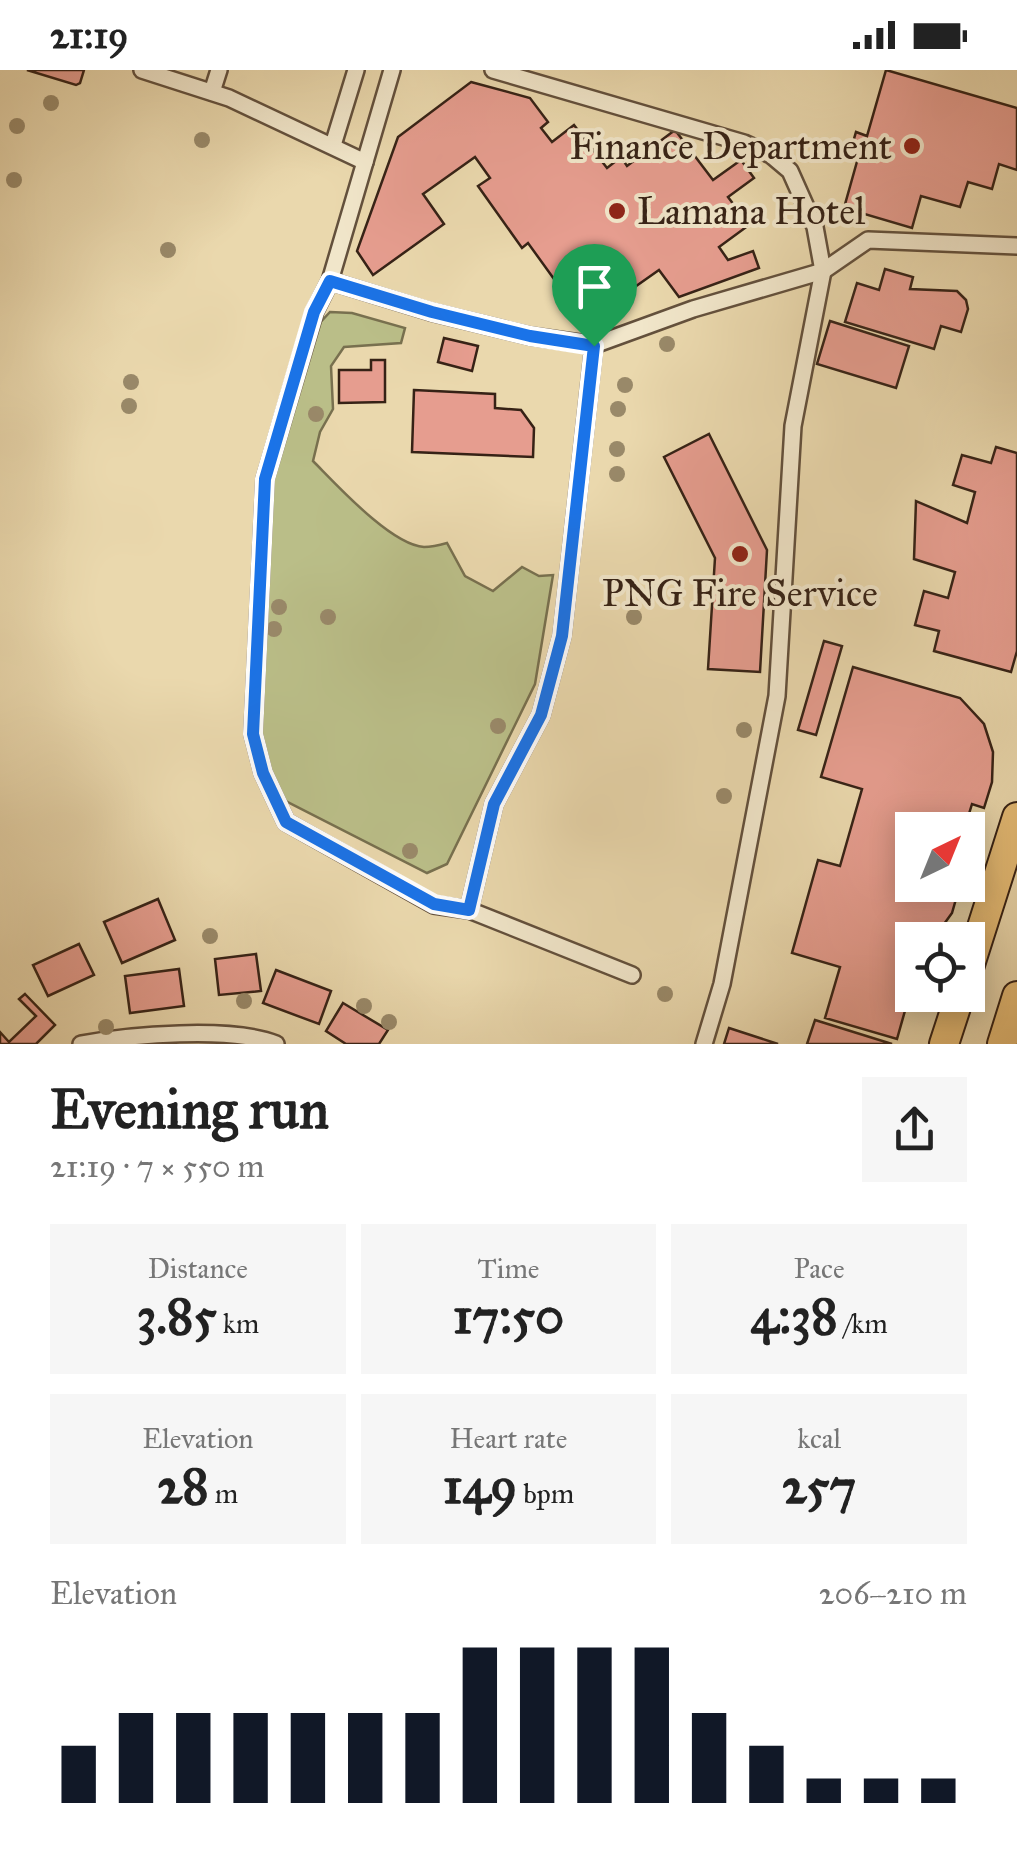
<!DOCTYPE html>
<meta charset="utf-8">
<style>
body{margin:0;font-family:"IM FELL Great Primer",serif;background:#f6f6f6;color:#222;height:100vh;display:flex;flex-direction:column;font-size:38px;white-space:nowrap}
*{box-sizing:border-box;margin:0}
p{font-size:32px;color:#767676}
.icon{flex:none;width:55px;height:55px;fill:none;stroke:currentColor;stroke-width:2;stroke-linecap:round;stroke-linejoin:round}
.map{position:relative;height:974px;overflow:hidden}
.panel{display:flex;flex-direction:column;background:#fff;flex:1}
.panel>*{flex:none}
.needle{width:65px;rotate:43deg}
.fabs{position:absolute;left:895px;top:742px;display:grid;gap:20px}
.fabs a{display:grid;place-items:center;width:90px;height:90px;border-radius:0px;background:#fff;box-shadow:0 5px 25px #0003;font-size:50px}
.pin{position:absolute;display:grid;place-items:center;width:85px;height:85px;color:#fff;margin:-102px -42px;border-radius:50% 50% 50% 0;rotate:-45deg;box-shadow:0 0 10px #0007}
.pin .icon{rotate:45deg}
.round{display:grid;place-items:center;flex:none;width:105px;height:105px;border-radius:0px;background:#f6f6f6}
.headline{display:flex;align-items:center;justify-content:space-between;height:170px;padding:0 50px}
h1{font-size:55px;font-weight:800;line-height:75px}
.metrics{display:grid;grid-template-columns:repeat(3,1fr);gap:15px;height:170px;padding:10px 50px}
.metrics div{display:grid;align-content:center;border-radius:0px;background:#f6f6f6;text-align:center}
.metrics b{font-size:50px;font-weight:800}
.metrics small{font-size:28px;font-weight:400}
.metrics p{font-size:28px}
.chart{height:280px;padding:20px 50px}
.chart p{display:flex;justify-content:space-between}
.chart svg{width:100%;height:180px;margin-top:10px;stroke:#111827;stroke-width:6}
.status{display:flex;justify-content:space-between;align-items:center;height:70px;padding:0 50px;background:#fff;direction:ltr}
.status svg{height:28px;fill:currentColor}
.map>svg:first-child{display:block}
.green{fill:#babe88;stroke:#78704f;stroke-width:2.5}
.building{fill:#e69d8f;stroke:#362216;stroke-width:2.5}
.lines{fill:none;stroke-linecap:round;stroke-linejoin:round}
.street-casing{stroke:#63503c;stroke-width:20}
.highway-casing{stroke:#362216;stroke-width:32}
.street{stroke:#f1e6ca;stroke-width:15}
.highway{stroke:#e5bc76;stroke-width:28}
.tree{fill:#998969}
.route-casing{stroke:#fff;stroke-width:20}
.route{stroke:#1a73e8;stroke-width:12}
.poi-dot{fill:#8f2418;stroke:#f1e6ca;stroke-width:4}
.labels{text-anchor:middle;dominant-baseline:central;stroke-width:8;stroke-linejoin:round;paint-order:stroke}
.poi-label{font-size:38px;fill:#362216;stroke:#f1e6ca;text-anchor:end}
</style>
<div class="status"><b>21:19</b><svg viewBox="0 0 49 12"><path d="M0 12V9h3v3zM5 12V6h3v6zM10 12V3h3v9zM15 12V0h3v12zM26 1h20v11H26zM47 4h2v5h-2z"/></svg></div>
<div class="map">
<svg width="1017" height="974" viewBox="0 0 1017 974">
<rect width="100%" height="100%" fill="#ead8ad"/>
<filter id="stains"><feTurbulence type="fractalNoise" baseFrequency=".002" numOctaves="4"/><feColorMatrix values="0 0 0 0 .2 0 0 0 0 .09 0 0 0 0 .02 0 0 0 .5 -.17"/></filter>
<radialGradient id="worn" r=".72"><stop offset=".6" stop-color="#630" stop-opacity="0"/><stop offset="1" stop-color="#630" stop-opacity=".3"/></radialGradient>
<path class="green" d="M 330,242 L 352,243 L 405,258 L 401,273 L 344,277 L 331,296 L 333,339 L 320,362 L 313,391 C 336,414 391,475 424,477 C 431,477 440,475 447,473 L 465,506 L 493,521 L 522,497 L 539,506 L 553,505 L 535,614 L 447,794 L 427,803 L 276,726 L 257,668 L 268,409 L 316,257 Z"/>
<g class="building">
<polygon points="27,0 84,0 80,13 76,15"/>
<polygon points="886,0 1017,38 1017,100 999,94 992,119 968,112 960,137 921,126 912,158 844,138 858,88 849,86 856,62 867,66"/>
<polygon points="471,12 530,28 548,52 541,58 552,72 574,55 607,98 621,87 627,96 675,60 713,110 741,90 754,108 728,127 749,155 719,177 728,190 753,181 759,198 679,227 659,200 585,252 528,173 522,178 478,116 490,108 475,87 423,124 444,154 373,205 357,181 398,67"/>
<polygon points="885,199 913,207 910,219 957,221 966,230 968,239 961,262 941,256 934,279 845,252 857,213 879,220"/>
<polygon points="830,251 909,276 896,318 817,294"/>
<polygon points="444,268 478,276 472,301 438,292"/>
<polygon points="371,290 385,290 385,332 339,333 339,300 371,300"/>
<polygon points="414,320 495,324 495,338 521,340 534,358 533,387 412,382"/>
<polygon points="709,364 767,480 760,602 708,599 715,488 664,387"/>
<polygon points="996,377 1017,383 1017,581 1011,602 934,581 939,561 915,555 924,521 948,528 955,502 914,489 916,431 967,453 975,422 953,415 962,385 991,393"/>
<polygon points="824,571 842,576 816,665 798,660"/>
<polygon points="853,597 960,628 984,654 993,682 992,712 984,738 972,734 964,760 912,760 912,815 960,815 952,843 939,861 927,870 912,870 912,916 897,969 825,948 840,897 792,883 818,790 840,796 862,719 821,707"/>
<polygon points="158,829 175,870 122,893 104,852"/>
<polygon points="79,874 94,905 48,926 33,895"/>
<polygon points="256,884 261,921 219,925 215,889"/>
<polygon points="179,899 184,936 130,943 125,906"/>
<polygon points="276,900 331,921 319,954 263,933"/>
<polygon points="25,924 55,955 36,974 0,974 0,962 9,972 36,946 19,929"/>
<polygon points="343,933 388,960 379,974 346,974 326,961"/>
<polygon points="815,950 892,974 807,974"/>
<polygon points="729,958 778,974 724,974"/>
</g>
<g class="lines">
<defs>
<g id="street">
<polyline points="142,0 229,28 365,92"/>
<polyline points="392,0 330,211 315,241 265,409 253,664 263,703 286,752 434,835 469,840 632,905"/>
<polyline points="493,0 744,73 771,85 790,101 815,157 823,201 793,356 777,626 722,914 704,974"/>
<polyline points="212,22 219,0"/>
<polyline points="333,75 356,0"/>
<polyline points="330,211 431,242 530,266 594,275 693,239 823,201 868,170 1017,176"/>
<polyline points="469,840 494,734 541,645 562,566 594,275"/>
<path d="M 81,974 C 128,965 232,956 276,974"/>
</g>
<g id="highway">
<polyline points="968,901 1017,747"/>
<polyline points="944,974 960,925"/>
<polyline points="1002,974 1017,926"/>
</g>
</defs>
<use href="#street" class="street-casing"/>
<use href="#highway" class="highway-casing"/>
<use href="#street" class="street"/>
<use href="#highway" class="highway"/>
</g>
<g class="tree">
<circle cx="51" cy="33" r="8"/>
<circle cx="17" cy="56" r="8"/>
<circle cx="202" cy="70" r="8"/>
<circle cx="14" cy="110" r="8"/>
<circle cx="168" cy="180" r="8"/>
<circle cx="667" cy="274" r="8"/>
<circle cx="131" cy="312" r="8"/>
<circle cx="625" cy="315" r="8"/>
<circle cx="129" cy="336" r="8"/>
<circle cx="618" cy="339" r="8"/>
<circle cx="316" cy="344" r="8"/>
<circle cx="617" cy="379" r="8"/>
<circle cx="617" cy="404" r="8"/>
<circle cx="279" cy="537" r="8"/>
<circle cx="328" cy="547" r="8"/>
<circle cx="634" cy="547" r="8"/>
<circle cx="274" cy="559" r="8"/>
<circle cx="498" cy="656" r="8"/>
<circle cx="744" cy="660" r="8"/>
<circle cx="724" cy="726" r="8"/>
<circle cx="410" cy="781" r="8"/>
<circle cx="210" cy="866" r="8"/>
<circle cx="665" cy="924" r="8"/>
<circle cx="244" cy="931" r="8"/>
<circle cx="364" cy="936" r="8"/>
<circle cx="389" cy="952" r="8"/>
<circle cx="106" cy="957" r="8"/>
</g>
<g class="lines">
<defs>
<polygon id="route" points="330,211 432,242 530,266 594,276 562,566 541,645 494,734 469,840 434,834 286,752 263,703 253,664 265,409 314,242"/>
</defs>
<use href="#route" class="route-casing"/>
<use href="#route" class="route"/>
</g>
<g class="poi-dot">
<circle cx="912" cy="76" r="10"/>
<circle cx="617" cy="141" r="10"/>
<circle cx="740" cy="484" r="10"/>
</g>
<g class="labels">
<g class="poi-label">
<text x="892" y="76">Finance Department</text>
<text x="637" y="141" text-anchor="start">Lamana Hotel</text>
<text x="740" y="523" text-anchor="middle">PNG Fire Service</text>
</g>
</g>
<rect width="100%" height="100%" filter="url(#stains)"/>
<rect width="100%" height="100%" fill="url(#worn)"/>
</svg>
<div class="fabs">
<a><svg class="needle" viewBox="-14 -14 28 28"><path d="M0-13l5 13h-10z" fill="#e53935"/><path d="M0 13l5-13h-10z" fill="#767676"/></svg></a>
<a><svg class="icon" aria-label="locate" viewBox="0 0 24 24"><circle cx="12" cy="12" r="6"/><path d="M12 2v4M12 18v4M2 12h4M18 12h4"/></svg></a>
</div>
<div class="pin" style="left:594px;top:276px;background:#1e9e55"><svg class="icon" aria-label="arrive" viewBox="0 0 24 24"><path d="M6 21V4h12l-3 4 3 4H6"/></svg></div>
</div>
<section class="panel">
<div class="headline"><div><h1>Evening run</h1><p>21:19 · 7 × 550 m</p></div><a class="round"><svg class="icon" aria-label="share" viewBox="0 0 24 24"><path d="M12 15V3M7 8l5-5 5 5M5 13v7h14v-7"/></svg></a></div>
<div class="metrics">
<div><p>Distance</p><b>3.85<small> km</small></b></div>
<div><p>Time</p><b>17:50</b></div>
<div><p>Pace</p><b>4:38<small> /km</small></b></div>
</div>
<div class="metrics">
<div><p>Elevation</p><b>28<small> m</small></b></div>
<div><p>Heart rate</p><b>149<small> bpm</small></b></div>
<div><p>kcal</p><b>257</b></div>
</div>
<div class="chart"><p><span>Elevation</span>206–210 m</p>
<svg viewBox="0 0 160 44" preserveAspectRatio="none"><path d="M5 44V30M15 44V22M25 44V22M35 44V22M45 44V22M55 44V22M65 44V22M75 44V6M85 44V6M95 44V6M105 44V6M115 44V22M125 44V30M135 44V38M145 44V38M155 44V38"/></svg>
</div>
</section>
